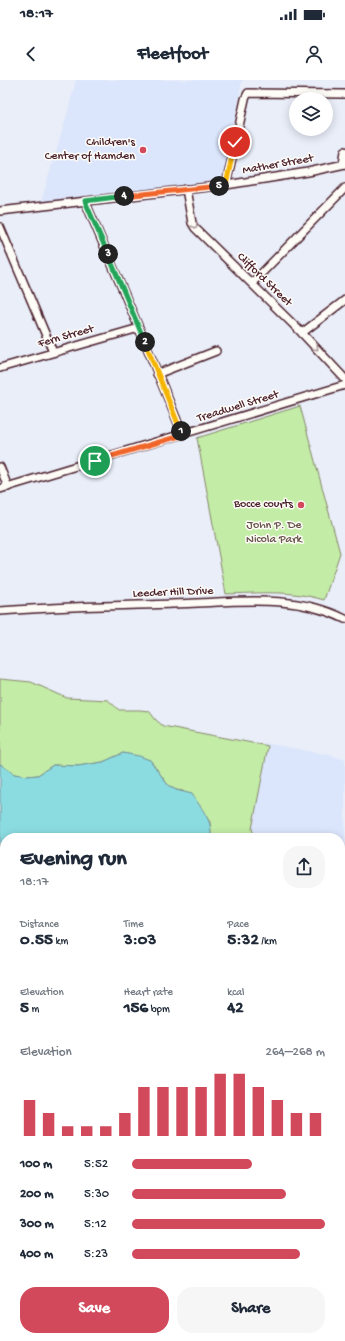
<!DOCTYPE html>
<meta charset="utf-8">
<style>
body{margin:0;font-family:"Gochi Hand",sans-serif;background:#f6f6f7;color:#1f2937;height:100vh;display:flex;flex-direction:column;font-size:15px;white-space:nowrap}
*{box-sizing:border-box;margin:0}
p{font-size:13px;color:#747a83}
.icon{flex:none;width:22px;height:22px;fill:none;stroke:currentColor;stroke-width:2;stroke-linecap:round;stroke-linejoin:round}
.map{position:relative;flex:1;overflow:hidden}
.side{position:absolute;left:0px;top:753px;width:345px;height:508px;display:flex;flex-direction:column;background:#fff;border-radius:16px 16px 0 0;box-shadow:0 2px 10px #0003}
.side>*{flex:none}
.tools{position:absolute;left:289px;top:12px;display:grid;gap:8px}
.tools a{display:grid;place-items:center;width:44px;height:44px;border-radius:50%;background:#fff;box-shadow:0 2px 10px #0003;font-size:20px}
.pin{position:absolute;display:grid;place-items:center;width:34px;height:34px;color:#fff;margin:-17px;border:2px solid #fff;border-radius:50%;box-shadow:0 1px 4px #0007}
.km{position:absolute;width:20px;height:20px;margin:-10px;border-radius:50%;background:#222;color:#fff;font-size:11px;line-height:20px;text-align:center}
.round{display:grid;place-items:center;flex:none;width:42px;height:42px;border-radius:16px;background:#f6f6f7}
.overview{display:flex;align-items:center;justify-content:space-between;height:68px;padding:0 20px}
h1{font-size:22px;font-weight:800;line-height:30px}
.figures{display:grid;grid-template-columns:repeat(3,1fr);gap:6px;height:68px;padding:4px 20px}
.figures div{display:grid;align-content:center}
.figures b{font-size:17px;font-weight:800}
.figures small{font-size:11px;font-weight:400}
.figures p{font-size:11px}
.chart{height:112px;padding:8px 20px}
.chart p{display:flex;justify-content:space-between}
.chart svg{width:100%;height:72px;margin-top:4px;stroke:#d1495b;stroke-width:6}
.button{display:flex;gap:8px;margin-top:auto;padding:8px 20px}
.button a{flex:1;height:46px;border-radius:16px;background:#d1495b;color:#fff;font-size:16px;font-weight:800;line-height:46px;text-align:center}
.button a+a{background:#f6f6f7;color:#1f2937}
ul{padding:0 20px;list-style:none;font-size:13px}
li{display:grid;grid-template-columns:64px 48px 1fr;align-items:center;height:30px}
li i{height:10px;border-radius:5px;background:#d1495b}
.status{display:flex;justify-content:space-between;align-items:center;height:28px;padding:0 20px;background:#fff;direction:ltr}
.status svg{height:11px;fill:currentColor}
header{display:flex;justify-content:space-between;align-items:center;height:52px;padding:0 20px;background:#fff;font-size:18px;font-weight:800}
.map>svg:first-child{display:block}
.built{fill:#dbe5fb}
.green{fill:#c3eca7;stroke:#868669}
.water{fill:#8bdce1;stroke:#719098}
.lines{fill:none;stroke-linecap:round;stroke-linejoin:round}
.stream{stroke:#719098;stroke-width:2}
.minor-casing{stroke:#4a1f2b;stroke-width:10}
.minor{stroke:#fdfcf7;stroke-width:7}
.oneway{stroke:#ac999b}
.split-1-casing{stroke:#fff;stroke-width:8}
.split-2-casing{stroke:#fff;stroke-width:8}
.split-3-casing{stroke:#fff;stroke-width:8}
.split-4-casing{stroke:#fff;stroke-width:8}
.split-5-casing{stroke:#fff;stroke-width:8}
.split-6-casing{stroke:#fff;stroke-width:8}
.split-1{stroke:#f0652b;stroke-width:5}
.split-2{stroke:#f5b400;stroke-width:5}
.split-3{stroke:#22a559;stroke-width:5}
.split-4{stroke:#22a559;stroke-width:5}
.split-5{stroke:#f0652b;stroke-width:5}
.split-6{stroke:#f5b400;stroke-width:5}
.poi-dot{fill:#d1495b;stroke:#fdfcf7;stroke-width:1.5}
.labels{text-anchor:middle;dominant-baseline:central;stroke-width:3;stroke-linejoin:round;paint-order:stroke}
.poi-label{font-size:12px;fill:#4a1f2b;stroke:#fdfcf7;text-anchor:end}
.street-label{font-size:12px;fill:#4a1f2b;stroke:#fdfcf7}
.park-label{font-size:12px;fill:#68524a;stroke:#fdfcf7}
</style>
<div class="status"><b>18:17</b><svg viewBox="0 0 49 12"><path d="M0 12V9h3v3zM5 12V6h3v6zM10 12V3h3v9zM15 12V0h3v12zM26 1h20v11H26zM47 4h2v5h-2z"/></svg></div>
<header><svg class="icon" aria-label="back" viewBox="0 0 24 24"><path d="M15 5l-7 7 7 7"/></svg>Fleetfoot<svg class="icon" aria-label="person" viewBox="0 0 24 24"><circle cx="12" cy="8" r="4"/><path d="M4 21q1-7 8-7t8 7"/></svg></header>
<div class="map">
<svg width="345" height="1261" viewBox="0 0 345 1261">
<rect width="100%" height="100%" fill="#e9eef9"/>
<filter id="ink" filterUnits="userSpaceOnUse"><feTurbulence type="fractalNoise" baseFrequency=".025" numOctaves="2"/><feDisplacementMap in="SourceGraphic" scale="8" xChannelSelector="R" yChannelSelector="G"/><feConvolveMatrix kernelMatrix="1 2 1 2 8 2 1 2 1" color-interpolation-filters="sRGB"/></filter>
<g filter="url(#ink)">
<g class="built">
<polygon points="76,0 242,0 223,105 41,122 67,35"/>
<polygon points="264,663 330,675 345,680 345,1022 343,1032 340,1030 340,758 248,758"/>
</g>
<g class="green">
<path d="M 300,326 L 340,473 L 324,520 C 291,510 259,513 226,514 L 197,358 Z"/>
<polygon points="0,599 31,602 67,618 108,620 119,630 140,630 149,631 156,640 163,646 268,666 252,749 255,758 210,758 211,755 210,742 205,735 183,711 176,710 168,705 150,680 123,673 103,682 78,686 53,685 38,695 27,696 14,694 0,684"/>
<polygon points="0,838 5,842 5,870 0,873"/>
<polygon points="5,920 5,995 0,990 0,921"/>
<polygon points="0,1021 2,1027 5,1053 5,1256 267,1256 261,1261 0,1261"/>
<polygon points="340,1140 345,1141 345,1186 340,1189"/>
<polygon points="340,1223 345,1225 345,1261 317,1261 312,1256 340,1256"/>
</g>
<g class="water">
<path d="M 123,673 L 139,676 L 150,680 L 168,705 L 176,710 L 192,714 C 200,727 215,743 210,758 L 5,758 L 5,842 L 0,838 L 0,684 L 14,694 L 27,696 L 38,695 L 53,685 L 78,686 L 103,682 Z"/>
<polygon points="5,870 5,920 0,921 0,873"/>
<polygon points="0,990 5,995 5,1053 2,1027 0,1021"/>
</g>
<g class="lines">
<polyline class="stream" points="322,1256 326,1261"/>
<defs>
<g id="minor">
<polyline points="343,84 345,71"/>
<polyline points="226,105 245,19 248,13 345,14"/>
<polyline points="186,109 192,143 195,148 302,253 345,299"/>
<polyline points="85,121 139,248 183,355"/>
<polyline points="0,131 226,105 308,92 345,84"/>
<polyline points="0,147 53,272"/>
<polyline points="252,203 345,108"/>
<polyline points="302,253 345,220"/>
<polyline points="0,288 139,248"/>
<polyline points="157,294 216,271"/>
<polyline points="0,387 8,407"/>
<polyline points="0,409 345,305"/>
<path d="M 0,531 C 57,526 115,526 172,524 C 231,523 291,512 345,539"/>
<polyline points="340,1054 345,1033"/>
<polyline points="340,1133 345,1134"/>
</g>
</defs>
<use href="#minor" class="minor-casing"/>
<use href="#minor" class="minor"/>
</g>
<defs><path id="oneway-chevron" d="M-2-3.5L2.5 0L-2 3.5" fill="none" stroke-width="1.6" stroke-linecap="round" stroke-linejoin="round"/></defs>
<g class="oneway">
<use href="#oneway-chevron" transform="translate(195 146) rotate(59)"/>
<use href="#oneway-chevron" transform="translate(316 268) rotate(47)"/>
</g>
</g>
<g class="lines" filter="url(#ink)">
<defs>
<polyline id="split-1" points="95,381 183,355 181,351"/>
<polyline id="split-2" points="145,262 181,351"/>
<polyline id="split-3" points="108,174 145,262"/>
<polyline id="split-4" points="108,174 85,121 124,116"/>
<polyline id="split-5" points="124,116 219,106"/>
<polyline id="split-6" points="219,106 226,105 235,62"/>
</defs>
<use href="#split-1" class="split-1-casing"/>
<use href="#split-2" class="split-2-casing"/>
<use href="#split-3" class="split-3-casing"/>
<use href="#split-4" class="split-4-casing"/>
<use href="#split-5" class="split-5-casing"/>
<use href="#split-6" class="split-6-casing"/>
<use href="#split-1" class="split-1"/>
<use href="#split-2" class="split-2"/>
<use href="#split-3" class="split-3"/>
<use href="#split-4" class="split-4"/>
<use href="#split-5" class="split-5"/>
<use href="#split-6" class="split-6"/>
</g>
<g class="poi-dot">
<circle cx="143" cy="70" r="4"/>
<circle cx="301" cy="425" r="4"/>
</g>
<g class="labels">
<g class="poi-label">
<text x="135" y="63">Children's<tspan x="135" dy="14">Center of Hamden</tspan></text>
<text x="293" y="425">Bocce courts</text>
</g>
<g class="street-label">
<text transform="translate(278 85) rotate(-10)">Mather Street</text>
<text transform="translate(264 200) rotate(44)">Clifford Street</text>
<text transform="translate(66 257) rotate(-16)">Fern Street</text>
<text transform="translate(238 327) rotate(-17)">Treadwell Street</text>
<text transform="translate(173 513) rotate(-2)">Leeder Hill Drive</text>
</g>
<g class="park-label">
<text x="274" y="446">John P. De<tspan x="274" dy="14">Nicola Park</tspan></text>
</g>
</g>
</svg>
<div class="tools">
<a><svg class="icon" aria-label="layers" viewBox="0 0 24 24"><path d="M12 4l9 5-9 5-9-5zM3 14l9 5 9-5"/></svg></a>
</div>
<div class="pin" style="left:95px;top:381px;background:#1e9e55"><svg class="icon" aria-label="arrive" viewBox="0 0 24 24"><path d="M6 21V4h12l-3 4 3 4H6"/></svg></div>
<div class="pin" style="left:235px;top:62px;background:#d93025"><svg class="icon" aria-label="check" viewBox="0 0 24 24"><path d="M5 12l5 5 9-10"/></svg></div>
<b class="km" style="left:181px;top:351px">1</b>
<b class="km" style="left:145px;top:262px">2</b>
<b class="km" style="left:108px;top:174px">3</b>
<b class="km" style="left:124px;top:116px">4</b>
<b class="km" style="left:219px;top:106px">5</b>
<section class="side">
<div class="overview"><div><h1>Evening run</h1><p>18:17</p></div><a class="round"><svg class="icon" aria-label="share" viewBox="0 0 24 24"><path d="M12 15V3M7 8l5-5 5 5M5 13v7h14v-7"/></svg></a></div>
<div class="figures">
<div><p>Distance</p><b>0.55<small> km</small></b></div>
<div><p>Time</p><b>3:03</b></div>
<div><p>Pace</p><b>5:32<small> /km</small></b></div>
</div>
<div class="figures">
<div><p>Elevation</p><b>5<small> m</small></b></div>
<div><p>Heart rate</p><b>156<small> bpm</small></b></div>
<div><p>kcal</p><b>42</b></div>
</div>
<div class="chart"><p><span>Elevation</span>264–268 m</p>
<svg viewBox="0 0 160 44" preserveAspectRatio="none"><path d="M5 44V22M15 44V30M25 44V38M35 44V38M45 44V38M55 44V30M65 44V14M75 44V14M85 44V14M95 44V14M105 44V6M115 44V6M125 44V14M135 44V22M145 44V30M155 44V30"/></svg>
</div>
<ul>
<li><b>100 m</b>5:52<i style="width:62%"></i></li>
<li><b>200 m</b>5:30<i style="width:80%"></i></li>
<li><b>300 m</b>5:12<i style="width:100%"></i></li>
<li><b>400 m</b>5:23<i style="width:87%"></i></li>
</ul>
<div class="button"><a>Save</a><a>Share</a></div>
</section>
</div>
